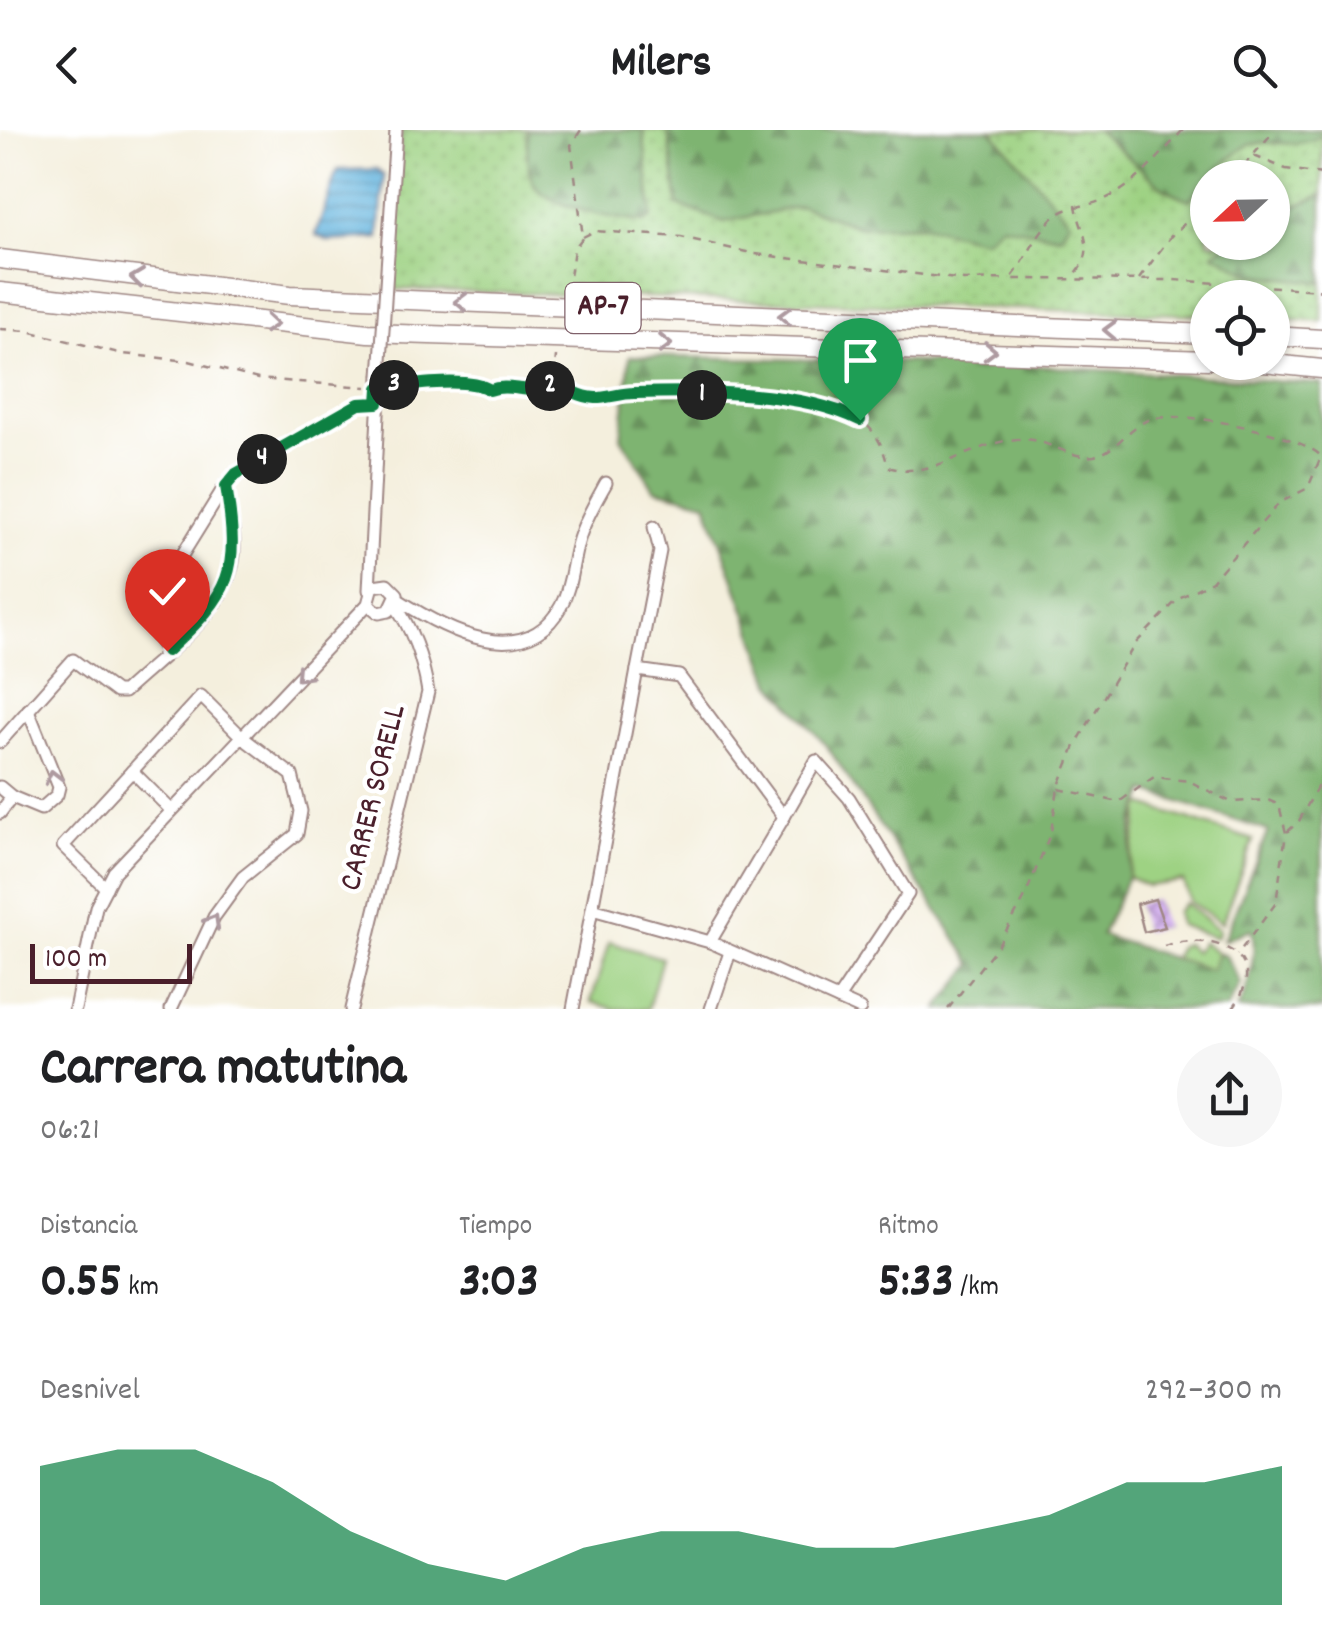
<!DOCTYPE html>
<html lang="es">
<meta charset="utf-8">
<style>
body{margin:0;font-family:Dekko,sans-serif;background:#f6f6f6;color:#202124;height:100vh;display:flex;flex-direction:column;font-size:38px;white-space:nowrap}
*{box-sizing:border-box;margin:0}
p{font-size:32px;color:#757577}
.icon{flex:none;width:55px;height:55px;fill:none;stroke:currentColor;stroke-width:2;stroke-linecap:round;stroke-linejoin:round}
.map{position:relative;height:879px;overflow:hidden}
.sheet{display:flex;flex-direction:column;background:#fff;flex:1}
.sheet>*{flex:none}
.needle{width:65px;rotate:248deg}
.buttons{position:absolute;left:1190px;top:30px;display:grid;gap:20px}
.buttons a{display:grid;place-items:center;width:100px;height:100px;border-radius:50%;background:#fff;box-shadow:0 2px 8px #0004;font-size:50px}
.scale{position:absolute;left:30px;bottom:25px;width:162px;box-sizing:border-box;padding-left:10px;border:5px solid #4a1f2b;border-top:0;font-size:28px;line-height:35px;white-space:nowrap;color:#4a1f2b;-webkit-text-stroke:8px #fff;paint-order:stroke}
.pin{position:absolute;display:grid;place-items:center;width:85px;height:85px;color:#fff;margin:-102px -42px;border-radius:50% 50% 50% 0;rotate:-45deg;box-shadow:0 0 10px #0007}
.pin .icon{rotate:45deg}
.km{position:absolute;width:50px;height:50px;margin:-25px;border-radius:50%;background:#222;color:#fff;font-size:28px;line-height:50px;text-align:center}
.round{display:grid;place-items:center;flex:none;width:105px;height:105px;border-radius:52px;background:#f6f6f6}
.summary{display:flex;align-items:center;justify-content:space-between;height:170px;padding:0 40px}
h1{font-size:55px;font-weight:800;line-height:75px}
.figures{display:grid;grid-template-columns:repeat(3,1fr);gap:15px;height:170px;padding:10px 40px}
.figures div{display:grid;align-content:center}
.figures b{font-size:50px;font-weight:800}
.figures small{font-size:28px;font-weight:400}
.figures p{font-size:28px}
.chart{height:280px;padding:20px 40px}
.chart p{display:flex;justify-content:space-between}
.chart svg{width:100%;height:180px;margin-top:10px;fill:#0b8043;opacity:.7}
header{display:flex;justify-content:space-between;align-items:center;height:130px;padding:0 40px;background:#fff;font-size:45px;font-weight:800}
.map>svg:first-child{display:block}
.grass{fill:url(#grass-dots);stroke:#747857;stroke-width:2.5;fill-rule:evenodd}
.forest{fill:url(#forest-firs);stroke:#646a4e;stroke-width:2.5}
.garden{fill:#9ed283;stroke:#747857;stroke-width:2.5}
.water{fill:url(#water-rules);stroke:#586a85;stroke-width:2.5}
.building{fill:url(#building-cross-hatch)}
.lines{fill:none;stroke-linecap:round;stroke-linejoin:round}
.minor-casing{stroke:#9f8784;stroke-width:15}
.highway-casing{stroke:#9f8784;stroke-width:21}
.path{stroke:#9f8784;stroke-width:2.5;stroke-dasharray:8 8;stroke-linecap:butt}
.minor{stroke:#fff;stroke-width:11}
.highway{stroke:#fff;stroke-width:18}
.minor-bridge-casing{stroke:#9f8784;stroke-width:15;stroke-linecap:butt}
.minor-bridge{stroke:#fff;stroke-width:11}
.oneway{stroke:#ae9aa0}
.route-casing{stroke:#fff;stroke-width:20}
.route{stroke:#0b8043;stroke-width:12}
.labels{text-anchor:middle;dominant-baseline:central;stroke-width:9;stroke-linejoin:round;paint-order:stroke}
.shield{fill:#fff;stroke:#80626b;stroke-width:2.5}
.shield-label{font-size:30px;font-weight:bold;fill:#4a1f2b}
.street-label{font-size:32px;fill:#4a1f2b;stroke:#fff}
</style>
<header><svg class="icon" aria-label="back" viewBox="0 0 24 24"><path d="M15 5l-7 7 7 7"/></svg>Milers<svg class="icon" aria-label="search" viewBox="0 0 24 24"><circle cx="10" cy="10" r="6"/><path d="M15 15l6 6"/></svg></header>
<div class="map">
<svg width="1322" height="879" viewBox="0 0 1322 879">
<defs>
<pattern id="grass-dots" width="8" height="8" patternUnits="userSpaceOnUse" patternTransform="scale(2.5)"><rect width="8" height="8" fill="#9ed283"/><path d="M2 2h.1M6 6h.1" fill="none" stroke="#8ab471" stroke-width="1.8" stroke-linecap="round"/></pattern>
<pattern id="forest-firs" width="22" height="20" patternUnits="userSpaceOnUse" patternTransform="scale(2.5)"><rect width="22" height="20" fill="#7eb471"/><path d="M5 1l3.5 6h-7zM16 11l3.5 6h-7z" fill="#69925d"/></pattern>
<pattern id="water-rules" width="6" height="5" patternUnits="userSpaceOnUse" patternTransform="scale(2.5)"><rect width="6" height="5" fill="#65b5df"/><path d="M0 2.5h6" fill="none" stroke="#5593b5"/></pattern>
<pattern id="building-cross-hatch" width="8" height="8" patternUnits="userSpaceOnUse" patternTransform="scale(2.5)"><rect width="8" height="8" fill="#d4b3ee"/><path d="M0 0l8 8M0 8l8-8" fill="none" stroke="#ae91c1"/></pattern>
</defs>
<rect width="100%" height="100%" fill="#fff"/>
<filter id="ink" filterUnits="userSpaceOnUse"><feTurbulence type="fractalNoise" baseFrequency=".01" numOctaves="2"/><feDisplacementMap in="SourceGraphic" scale="20" xChannelSelector="R" yChannelSelector="G"/><feConvolveMatrix kernelMatrix="1 2 1 2 8 2 1 2 1" color-interpolation-filters="sRGB"/></filter>
<filter id="wash" filterUnits="userSpaceOnUse"><feTurbulence type="fractalNoise" baseFrequency=".0048" numOctaves="4" result="noise"/><feDisplacementMap in="SourceGraphic" scale="40" xChannelSelector="R" yChannelSelector="G"/><feGaussianBlur stdDeviation="2.25" result="paint"/><feColorMatrix in="noise" values="0 0 0 0 0 0 0 0 0 0 0 0 0 0 0 0 0 1.4 0 .05"/><feComposite in="paint" operator="in"/></filter>
<g filter="url(#wash)">
<rect width="100%" height="100%" fill="#f4efdd"/>
<path class="grass" d="M 401,0 L 1322,0 L 1322,192 L 1273,189 L 1272,168 L 1208,168 L 1207,185 L 392,159 ZM 1208,48 L 1272,48 L 1272,112 L 1208,112 Z"/>
<g class="forest">
<path d="M 527,0 L 643,0 L 652,86 L 646,92 C 619,90 561,79 540,61 C 524,47 528,19 527,0 Z"/>
<polygon points="668,0 991,0 1070,91 1060,106 1001,95 984,110 922,95 861,97 801,76 724,92 678,75"/>
<path d="M 1097,0 L 1322,0 L 1322,5 C 1299,20 1278,9 1253,14 C 1236,17 1202,58 1189,70 L 1163,58 Z"/>
<polygon points="1322,65 1322,152 1254,145 1213,123 1230,113 1272,112 1273,86"/>
<path d="M 630,226 L 1009,234 L 1322,254 L 1322,879 L 1237,879 C 1249,862 1258,817 1251,799 L 1223,811 L 1268,701 L 1146,661 L 1134,694 L 1128,747 L 1101,805 L 1210,840 L 1218,823 L 1226,826 L 1240,853 L 1227,879 L 938,879 L 973,834 L 828,618 L 771,552 L 706,372 L 654,359 L 621,307 Z"/>
</g>
<g class="garden">
<polygon points="1141,674 1253,710 1222,793 1190,772 1183,751 1147,756 1128,747"/>
<polygon points="1185,773 1219,800 1216,808 1179,795 1176,782"/>
<polygon points="609,812 662,828 648,879 616,879 591,872"/>
<polygon points="1203,812 1218,823 1211,840 1174,828 1179,816 1186,814 1194,822"/>
</g>
<polygon class="water" points="377,39 384,46 379,108 329,111 316,105 337,40"/>
<g id="blocks">
<polygon class="building" points="1155,769 1165,797 1144,802 1137,774"/>
</g>
</g>
<g filter="url(#ink)">
<use href="#blocks" fill-opacity="0" stroke="#9f8784" stroke-width="2.5"/>
<g class="lines">
<defs>
<g id="minor">
<polyline points="388,124 396,0"/>
<polyline points="369,460 380,246"/>
<path d="M 397,469 C 442,498 524,544 561,476 C 572,455 572,431 579,409 C 585,389 596,371 606,353"/>
<polyline points="167,521 143,488 225,356 236,343 359,274 378,273"/>
<polyline points="637,540 660,421 654,397"/>
<path d="M 0,612 L 73,530 L 116,562 L 124,562 C 160,528 217,489 231,440 C 239,414 230,382 225,356"/>
<polyline points="132,641 171,680"/>
<polyline points="0,657 12,667 0,683"/>
<polyline points="12,667 41,679 57,665 59,657 28,580"/>
<polyline points="784,687 816,631 849,668 908,764 838,869"/>
<polyline points="106,758 63,716 201,566 243,608 292,645 301,681 297,704 243,747 214,787 171,879"/>
<polyline points="592,779 637,540 679,546 784,687 710,812"/>
<polyline points="75,879 96,777 114,742 368,474 373,456 387,454 397,464 389,481 379,483 368,474"/>
<path d="M 351,879 L 428,562 C 423,530 414,502 395,475"/>
<polyline points="573,879 592,779 710,812 860,879"/>
<polyline points="711,879 730,822"/>
</g>
<g id="highway">
<polyline points="0,129 290,165 1208,204"/>
<polyline points="0,162 368,203 1208,230"/>
<polyline points="1272,206 1322,209"/>
<polyline points="1253,232 1322,239"/>
</g>
</defs>
<use href="#minor" class="minor-casing"/>
<use href="#highway" class="highway-casing"/>
<g class="path">
<path d="M 1183,0 C 1159,26 1134,59 1100,71 C 1082,78 1065,75 1050,91 C 1034,107 1026,132 1010,149 L 1173,150 L 1322,160"/>
<polyline points="1254,26 1286,39 1322,44"/>
<polyline points="1233,48 1275,0"/>
<path d="M 1076,74 C 1079,102 1098,117 1076,143 L 1079,148"/>
<polyline points="583,107 595,101 681,107 755,124 964,150 1010,149"/>
<polyline points="1139,149 1171,106 1208,72"/>
<polyline points="568,161 574,119 583,107 571,15 581,0"/>
<polyline points="0,199 27,201 123,224 189,231 258,249 367,257"/>
<polyline points="554,247 556,226"/>
<path d="M 390,257 C 406,251 476,251 490,260 C 509,253 528,264 549,259 L 555,248 C 580,273 603,263 634,263 C 686,262 824,260 862,291 C 878,304 883,317 888,337 C 935,351 973,311 1020,309 C 1044,307 1070,330 1094,326 C 1118,321 1127,296 1151,289 C 1184,280 1295,303 1320,325"/>
<polyline points="1059,659 1119,672 1154,647 1189,651 1231,672 1268,670 1279,675 1286,703 1276,773 1237,825"/>
<polyline points="1287,702 1299,691 1322,648"/>
<path d="M 1164,816 C 1211,801 1275,823 1232,879"/>
<polyline points="948,879 998,815 1024,769 1051,702 1058,658 1075,616 1135,514 1179,468 1212,451 1279,373 1308,358 1322,324"/>
</g>
<use href="#minor" class="minor"/>
<use href="#highway" class="highway"/>
<defs>
<polyline id="minor-bridge" points="380,246 388,124"/>
</defs>
<use href="#minor-bridge" class="minor-bridge-casing"/>
<use href="#minor-bridge" class="minor-bridge"/>
</g>
<defs><path id="oneway-chevron" d="M-2-3.5L2.5 0L-2 3.5" fill="none" stroke-width="1.6" stroke-linecap="round" stroke-linejoin="round" transform="scale(2.5)"/></defs>
<g class="oneway">
<use href="#oneway-chevron" transform="translate(137 148) rotate(-173)"/>
<use href="#oneway-chevron" transform="translate(461 172) rotate(-178)"/>
<use href="#oneway-chevron" transform="translate(785 186) rotate(-178)"/>
<use href="#oneway-chevron" transform="translate(271 194) rotate(5)"/>
<use href="#oneway-chevron" transform="translate(1110 200) rotate(-178)"/>
<use href="#oneway-chevron" transform="translate(665 214) rotate(1)"/>
<use href="#oneway-chevron" transform="translate(990 221) rotate(2)"/>
<use href="#oneway-chevron" transform="translate(302 545) rotate(133)"/>
<use href="#oneway-chevron" transform="translate(53 647) rotate(-105)"/>
<use href="#oneway-chevron" transform="translate(213 791) rotate(-60)"/>
</g>
</g>
<g class="lines" filter="url(#ink)">
<defs>
<path id="route" d="M 167,521 C 232,462 240,442 226,356 L 236,344 L 359,274 L 378,273 L 379,258 C 405,257 467,245 490,260 C 508,253 528,264 549,258 L 555,248 C 566,259 580,267 596,268 C 608,268 621,263 634,263 C 702,261 799,260 860,290"/>
</defs>
<use href="#route" class="route-casing"/>
<use href="#route" class="route"/>
</g>
<g class="labels">
<rect class="shield" x="565.5" y="153" width="75" height="50" rx="8"/>
<g class="shield-label">
<text x="603" y="178">AP-7</text>
</g>
<g class="street-label">
<text transform="translate(375 668) rotate(-76)">CARRER SORELL</text>
</g>
</g>
</svg>
<div class="buttons">
<a><svg class="needle" viewBox="-14 -14 28 28"><path d="M0-13l5 13h-10z" fill="#e53935"/><path d="M0 13l5-13h-10z" fill="#757577"/></svg></a>
<a><svg class="icon" aria-label="locate" viewBox="0 0 24 24"><circle cx="12" cy="12" r="6"/><path d="M12 2v4M12 18v4M2 12h4M18 12h4"/></svg></a>
</div>
<div class="scale">100 m</div>
<div class="pin" style="left:860px;top:290px;background:#1e9e55"><svg class="icon" aria-label="arrive" viewBox="0 0 24 24"><path d="M6 21V4h12l-3 4 3 4H6"/></svg></div>
<div class="pin" style="left:167px;top:521px;background:#d93025"><svg class="icon" aria-label="check" viewBox="0 0 24 24"><path d="M5 12l5 5 9-10"/></svg></div>
<b class="km" style="left:702px;top:265px">1</b>
<b class="km" style="left:550px;top:256px">2</b>
<b class="km" style="left:394px;top:255px">3</b>
<b class="km" style="left:262px;top:329px">4</b>
</div>
<section class="sheet">
<div class="summary"><div><h1>Carrera matutina</h1><p>06:21</p></div><a class="round"><svg class="icon" aria-label="share" viewBox="0 0 24 24"><path d="M12 15V3M7 8l5-5 5 5M5 13v7h14v-7"/></svg></a></div>
<div class="figures">
<div><p>Distancia</p><b>0.55<small> km</small></b></div>
<div><p>Tiempo</p><b>3:03</b></div>
<div><p>Ritmo</p><b>5:33<small> /km</small></b></div>
</div>
<div class="chart"><p><span>Desnivel</span>292–300 m</p>
<svg viewBox="0 0 160 44" preserveAspectRatio="none"><path d="M0 44V10L10 6L20 6L30 14L40 26L50 34L60 38L70 30L80 26L90 26L100 30L110 30L120 26L130 22L140 14L150 14L160 10V44z"/></svg>
</div>
</section>
